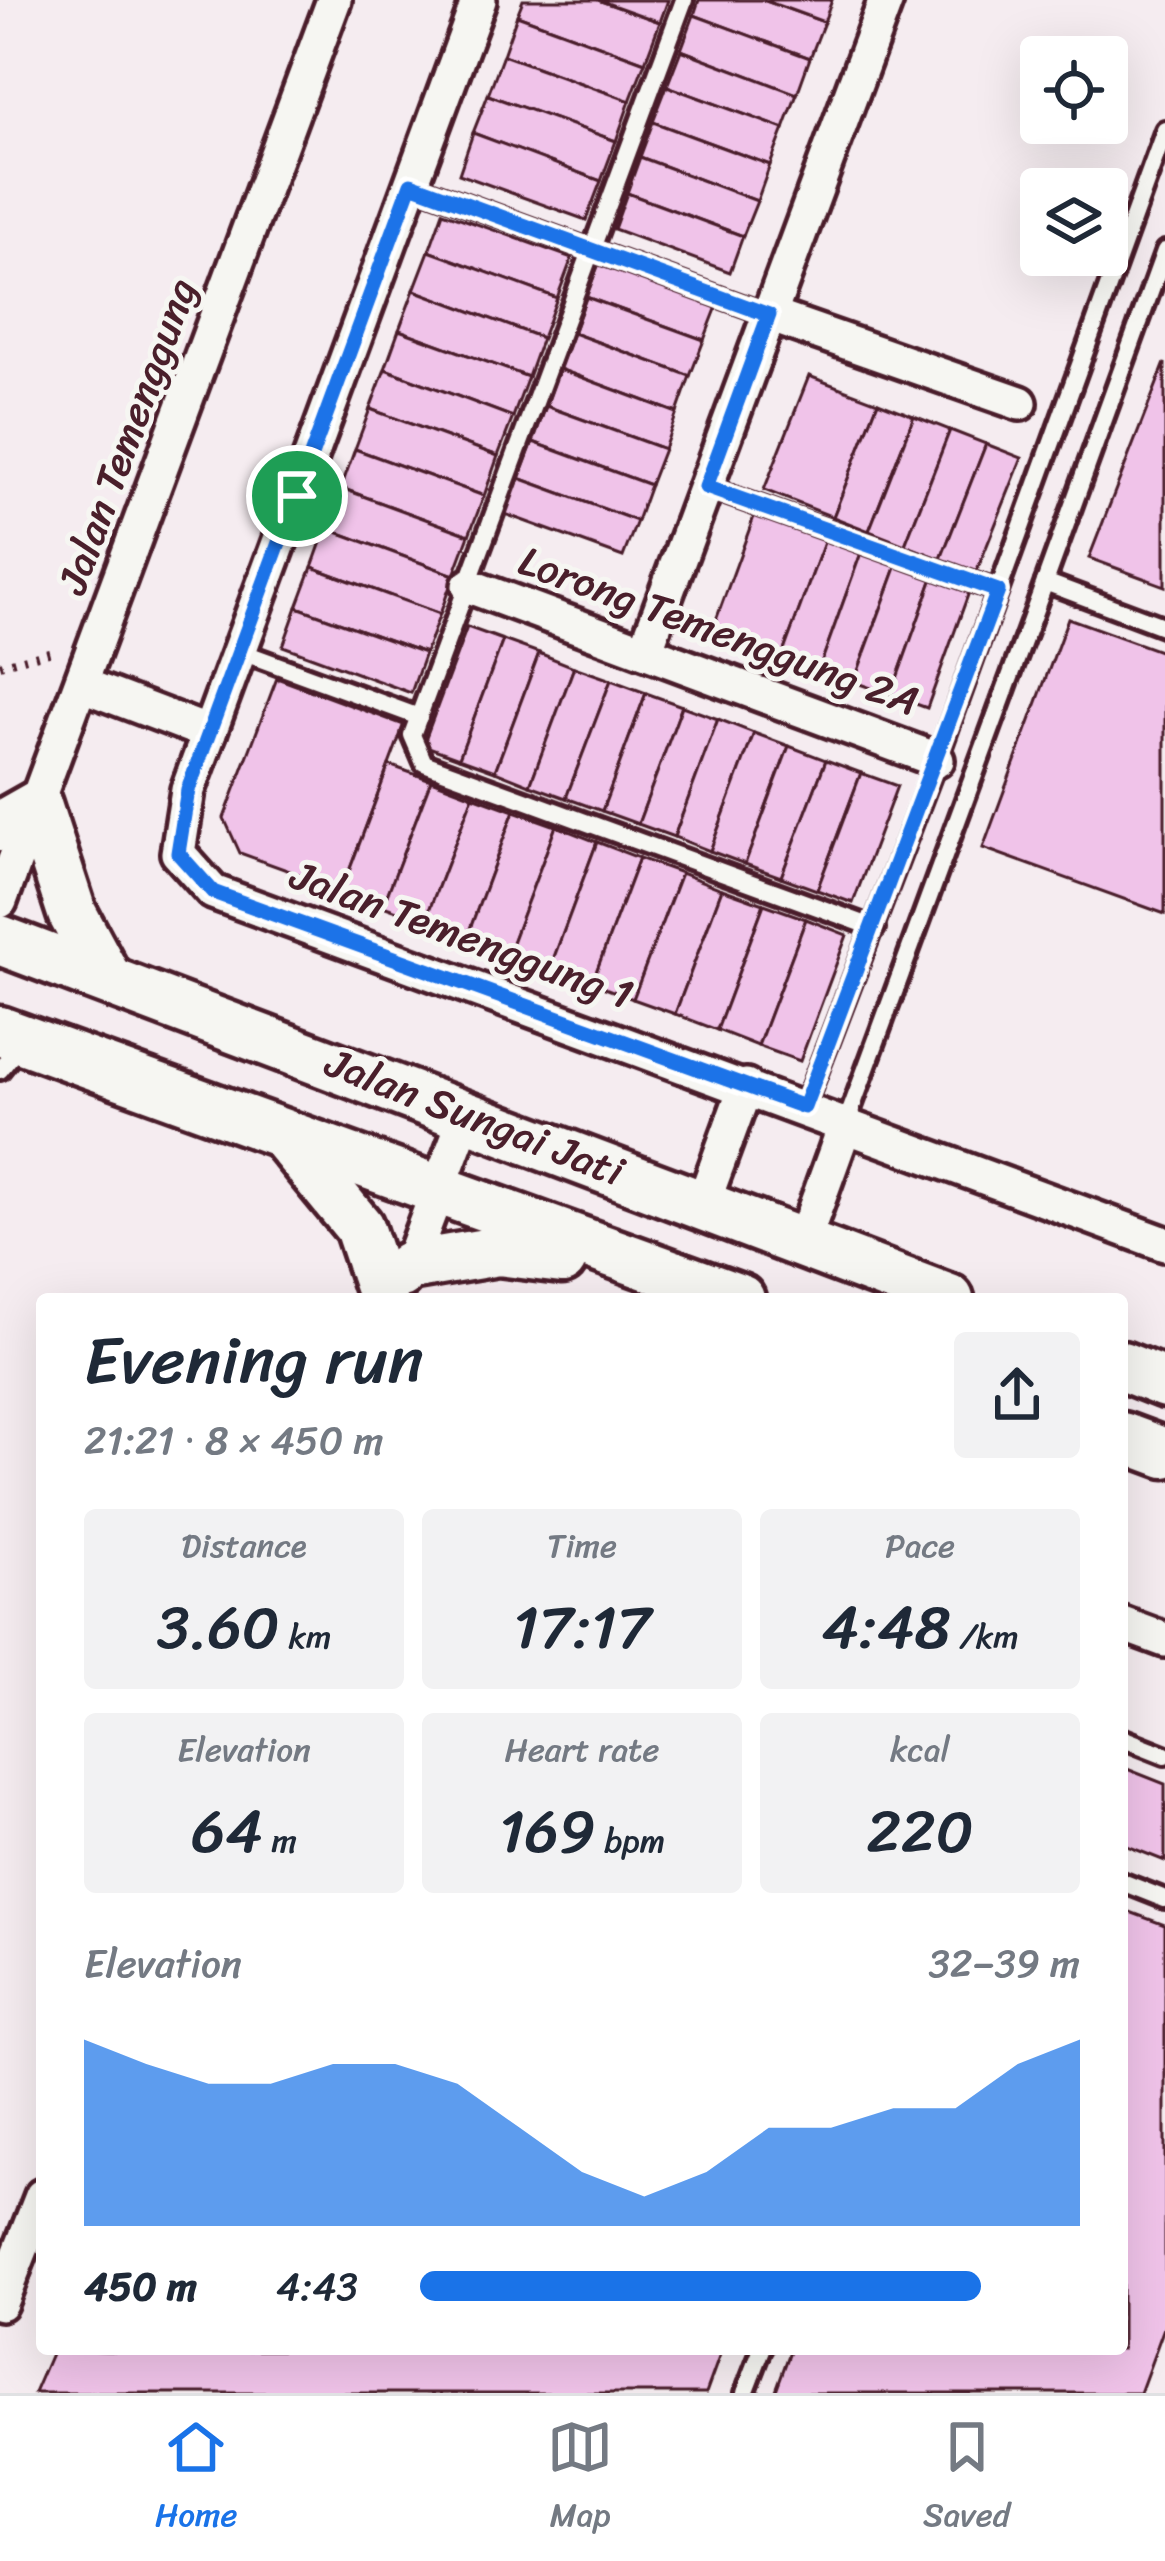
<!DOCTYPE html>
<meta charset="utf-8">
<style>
body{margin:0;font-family:Sriracha,sans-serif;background:#f2f2f3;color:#1f2937;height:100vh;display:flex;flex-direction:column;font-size:45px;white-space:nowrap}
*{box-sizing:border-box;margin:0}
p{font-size:39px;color:#747a83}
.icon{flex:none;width:66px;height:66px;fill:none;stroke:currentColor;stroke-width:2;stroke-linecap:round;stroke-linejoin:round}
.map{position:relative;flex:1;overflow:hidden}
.details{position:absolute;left:36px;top:1293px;width:1092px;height:1062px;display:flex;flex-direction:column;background:#fff;border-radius:12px;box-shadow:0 12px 48px #0002}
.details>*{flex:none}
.fabs{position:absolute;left:1020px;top:36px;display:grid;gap:24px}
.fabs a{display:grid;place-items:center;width:108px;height:108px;border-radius:12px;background:#fff;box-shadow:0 12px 48px #0002;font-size:60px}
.pin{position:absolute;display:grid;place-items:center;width:102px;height:102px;color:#fff;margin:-51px;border:6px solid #fff;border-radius:50%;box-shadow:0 3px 12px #0007}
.round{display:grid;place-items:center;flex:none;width:126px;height:126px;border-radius:12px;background:#f2f2f3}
.overview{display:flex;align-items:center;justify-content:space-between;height:204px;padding:0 48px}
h1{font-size:66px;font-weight:600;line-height:90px}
.figures{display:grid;grid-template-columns:repeat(3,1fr);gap:18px;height:204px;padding:12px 48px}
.figures div{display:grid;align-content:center;border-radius:12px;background:#f2f2f3;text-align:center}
.figures b{font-size:60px;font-weight:600}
.figures small{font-size:33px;font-weight:400}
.figures p{font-size:33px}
.chart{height:336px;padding:24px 48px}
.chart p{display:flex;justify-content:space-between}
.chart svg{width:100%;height:216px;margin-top:12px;fill:#1a73e8;opacity:.7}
ul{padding:0 48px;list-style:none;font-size:39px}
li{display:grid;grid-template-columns:192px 144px 1fr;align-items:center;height:90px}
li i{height:30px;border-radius:15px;background:#1a73e8}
.tab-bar{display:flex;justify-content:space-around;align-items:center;height:168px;border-top:3px solid #e0e1e3;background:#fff;font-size:33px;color:#747a83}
.tab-bar a{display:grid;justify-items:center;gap:6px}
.tab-bar .on{color:#1a73e8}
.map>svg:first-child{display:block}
.building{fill:#f0c3e9;stroke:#4a1f2b;stroke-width:3}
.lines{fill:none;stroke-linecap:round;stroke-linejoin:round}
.service-casing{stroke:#4a1f2b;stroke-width:26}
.minor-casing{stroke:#4a1f2b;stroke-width:42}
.secondary-casing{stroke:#4a1f2b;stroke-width:57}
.path{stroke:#4a1f2b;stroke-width:8;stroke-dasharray:3 9;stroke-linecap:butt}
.service{stroke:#f6f6f2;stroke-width:16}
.minor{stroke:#f6f6f2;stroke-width:33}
.secondary{stroke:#f6f6f2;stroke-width:48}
.route-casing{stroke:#fff;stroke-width:24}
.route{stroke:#1a73e8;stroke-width:15}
.labels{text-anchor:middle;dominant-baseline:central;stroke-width:10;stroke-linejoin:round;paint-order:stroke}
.street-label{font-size:42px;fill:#4a1f2b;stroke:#f6f6f2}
</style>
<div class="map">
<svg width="1165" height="2393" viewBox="0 0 1165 2393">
<rect width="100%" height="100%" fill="#f5ecf0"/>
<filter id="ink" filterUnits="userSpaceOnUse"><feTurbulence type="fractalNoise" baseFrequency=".00833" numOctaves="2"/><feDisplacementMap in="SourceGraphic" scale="24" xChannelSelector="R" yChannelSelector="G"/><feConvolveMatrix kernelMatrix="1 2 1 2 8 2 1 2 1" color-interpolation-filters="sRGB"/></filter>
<g filter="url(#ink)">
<g class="building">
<polygon points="523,0 598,0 660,22 645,62 517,15"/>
<polygon points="598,0 668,0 660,22"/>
<polygon points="699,0 763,0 824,22 810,58 694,15"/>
<polygon points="763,0 832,0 824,22"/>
<polygon points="517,15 645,62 630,101 503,55"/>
<polygon points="694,15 810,58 797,94 681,50"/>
<polygon points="681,50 797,94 784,129 667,86"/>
<polygon points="503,55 630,101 616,141 488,95"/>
<polygon points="667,86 784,129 770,165 653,122"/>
<polygon points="488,95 616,141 601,181 473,133"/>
<polygon points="653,122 770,165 757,201 640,157"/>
<polygon points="473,133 601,181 586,220 459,174"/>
<polygon points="640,157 757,201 743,236 627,193"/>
<polygon points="627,193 743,236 730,272 614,229"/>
<polygon points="443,212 572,258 557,298 429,251"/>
<polygon points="429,251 557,298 542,338 414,290"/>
<polygon points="600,261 718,304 704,340 586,297"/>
<polygon points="414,290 542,338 528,377 399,330"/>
<polygon points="586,297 704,340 690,376 573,333"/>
<polygon points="399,330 528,377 513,417 385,369"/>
<polygon points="573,333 690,376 677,413 559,369"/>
<polygon points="1165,363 1165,586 1089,558"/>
<polygon points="385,369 513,417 498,456 370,409"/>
<polygon points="559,369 677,413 664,449 546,406"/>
<polygon points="809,376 878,402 833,517 764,490"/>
<polygon points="878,402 914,416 869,531 833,517"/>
<polygon points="546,406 664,449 650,485 533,442"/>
<polygon points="370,409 498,456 484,496 355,449"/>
<polygon points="914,416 950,430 905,545 869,531"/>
<polygon points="950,430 986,444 941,559 905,545"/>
<polygon points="533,442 650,485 637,521 519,478"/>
<polygon points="986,444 1022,458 976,573 941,559"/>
<polygon points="355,449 484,496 469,535 341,488"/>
<polygon points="519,478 637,521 623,557 505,514"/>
<polygon points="341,488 469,535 454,575 326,528"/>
<polygon points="755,514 825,540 782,656 712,631"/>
<polygon points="326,528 454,575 440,614 312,567"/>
<polygon points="825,540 861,553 819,669 782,656"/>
<polygon points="861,553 897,565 854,682 819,669"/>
<polygon points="897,565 933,578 891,695 854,682"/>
<polygon points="312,567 440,614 425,653 297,607"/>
<polygon points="933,578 969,592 927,708 891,695"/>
<polygon points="297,607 425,653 411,693 283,646"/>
<polygon points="1068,618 1165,653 1165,914 983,848"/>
<polygon points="467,627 503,640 459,758 423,745"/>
<polygon points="503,640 539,653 495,771 459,758"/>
<polygon points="539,653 574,667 530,785 495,771"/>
<polygon points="574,667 611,680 566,798 530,785"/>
<polygon points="277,678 404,725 342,890 240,853 224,818"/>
<polygon points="611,680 646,693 602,811 566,798"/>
<polygon points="646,693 682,706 638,824 602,811"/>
<polygon points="682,706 718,719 674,837 638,824"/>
<polygon points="718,719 754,733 710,851 674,837"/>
<polygon points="754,733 789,746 745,864 710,851"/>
<polygon points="789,746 826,760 781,877 745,864"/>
<polygon points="826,760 861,773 817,890 781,877"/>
<polygon points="389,765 431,780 383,906 342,890"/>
<polygon points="861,773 897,786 853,903 817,890"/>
<polygon points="431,780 473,796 425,921 383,906"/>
<polygon points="473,796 514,811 467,937 425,921"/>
<polygon points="514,811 556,826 508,953 467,937"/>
<polygon points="556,826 597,842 550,968 508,953"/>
<polygon points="597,842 639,858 592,983 550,968"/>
<polygon points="639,858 681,873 633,999 592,983"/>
<polygon points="681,873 722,889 675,1014 633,999"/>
<polygon points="722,889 764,904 717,1030 675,1014"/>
<polygon points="764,904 806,919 758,1046 717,1030"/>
<polygon points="806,919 847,935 800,1061 758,1046"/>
<polygon points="1122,1767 1165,1784 1165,1861 1122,1844"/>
<polygon points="1122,1909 1165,1925 1165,2325 1140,2393 775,2393 791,2349 1122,2349"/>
<polygon points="53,2349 107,2351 722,2349 706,2393 34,2393"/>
</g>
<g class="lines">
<defs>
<g id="service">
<polyline points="684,0 412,735 424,763 875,928"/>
<polyline points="411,184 769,315"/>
<polyline points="706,487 998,591"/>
<polyline points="1045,582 1165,251"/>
<polyline points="239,651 419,717"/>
<polyline points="0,1070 19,1046"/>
<polyline points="804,1107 937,760 1165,130"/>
<polyline points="846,1123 1045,582 1165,627"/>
<polyline points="1122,1738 1165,1755"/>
<polyline points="1122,1882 1165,1899"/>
<polyline points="745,2393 762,2349"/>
</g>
<g id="minor">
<polyline points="479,0 188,790 178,853 213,892 1165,1244"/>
<polyline points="769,315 1020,403"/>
<polyline points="469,586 937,760"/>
<polyline points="645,651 886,0"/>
<polyline points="83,685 209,733"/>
<polyline points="0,901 334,0"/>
<polyline points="703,1203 746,1086"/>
<polyline points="803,1242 846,1123"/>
<polyline points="404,1280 467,1113"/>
<polyline points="1122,1624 1165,1640"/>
<polyline points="0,2303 42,2196"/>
</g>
<g id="secondary">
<polyline points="0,826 37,805 72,913 108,980"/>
<polyline points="0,940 949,1299"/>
<polyline points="0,1031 740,1299"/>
<polyline points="288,1141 359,1227 383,1299"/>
<polyline points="409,1266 498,1251 562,1259"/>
<polyline points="1122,1366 1165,1383"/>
<polyline points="1122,1437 1165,1453"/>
</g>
</defs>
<use href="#service" class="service-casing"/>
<use href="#minor" class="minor-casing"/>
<use href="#secondary" class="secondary-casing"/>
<polyline class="path" points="0,665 53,651"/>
<use href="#service" class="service"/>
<use href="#minor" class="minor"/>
<use href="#secondary" class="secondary"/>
</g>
</g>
<g class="lines" filter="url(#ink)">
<defs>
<polygon id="route" points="411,184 769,315 706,487 998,591 804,1107 213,892 178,853 188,790"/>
</defs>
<use href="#route" class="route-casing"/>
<use href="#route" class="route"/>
</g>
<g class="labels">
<g class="street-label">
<text transform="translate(127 436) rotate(-70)">Jalan Temenggung</text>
<text transform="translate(719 631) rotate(20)">Lorong Temenggung 2A</text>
<text transform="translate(462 935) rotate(20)">Jalan Temenggung 1</text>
<text transform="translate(475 1117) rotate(21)">Jalan Sungai Jati</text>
</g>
</g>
</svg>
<div class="fabs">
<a><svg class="icon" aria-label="locate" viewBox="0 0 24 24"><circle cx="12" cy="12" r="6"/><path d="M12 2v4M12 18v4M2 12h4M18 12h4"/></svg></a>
<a><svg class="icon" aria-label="layers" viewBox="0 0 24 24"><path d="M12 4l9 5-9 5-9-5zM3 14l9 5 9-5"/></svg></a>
</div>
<div class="pin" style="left:297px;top:496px;background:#1e9e55"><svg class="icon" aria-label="arrive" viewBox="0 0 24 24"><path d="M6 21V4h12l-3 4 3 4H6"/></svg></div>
<section class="details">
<div class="overview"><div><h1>Evening run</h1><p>21:21 · 8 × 450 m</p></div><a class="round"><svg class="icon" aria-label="share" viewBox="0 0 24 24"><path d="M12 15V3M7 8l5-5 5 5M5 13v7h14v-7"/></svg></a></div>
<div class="figures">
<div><p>Distance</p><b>3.60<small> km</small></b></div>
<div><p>Time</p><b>17:17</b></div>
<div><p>Pace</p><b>4:48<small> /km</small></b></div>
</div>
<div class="figures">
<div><p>Elevation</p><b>64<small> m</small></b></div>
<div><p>Heart rate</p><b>169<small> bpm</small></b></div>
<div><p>kcal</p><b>220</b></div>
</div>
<div class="chart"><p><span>Elevation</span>32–39 m</p>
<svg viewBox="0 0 160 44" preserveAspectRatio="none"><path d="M0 44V6L10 11L20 15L30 15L40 11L50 11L60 15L70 24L80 33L90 38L100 33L110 24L120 24L130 20L140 20L150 11L160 6V44z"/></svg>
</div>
<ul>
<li><b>450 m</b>4:43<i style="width:85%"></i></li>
</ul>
</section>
</div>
<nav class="tab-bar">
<a class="on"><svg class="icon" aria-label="home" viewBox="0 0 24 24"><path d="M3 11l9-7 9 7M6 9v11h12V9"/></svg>Home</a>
<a><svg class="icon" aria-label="map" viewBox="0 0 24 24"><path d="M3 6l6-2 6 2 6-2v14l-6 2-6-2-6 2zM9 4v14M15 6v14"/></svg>Map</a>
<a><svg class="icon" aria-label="saved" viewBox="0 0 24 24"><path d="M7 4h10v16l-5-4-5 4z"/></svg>Saved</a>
</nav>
